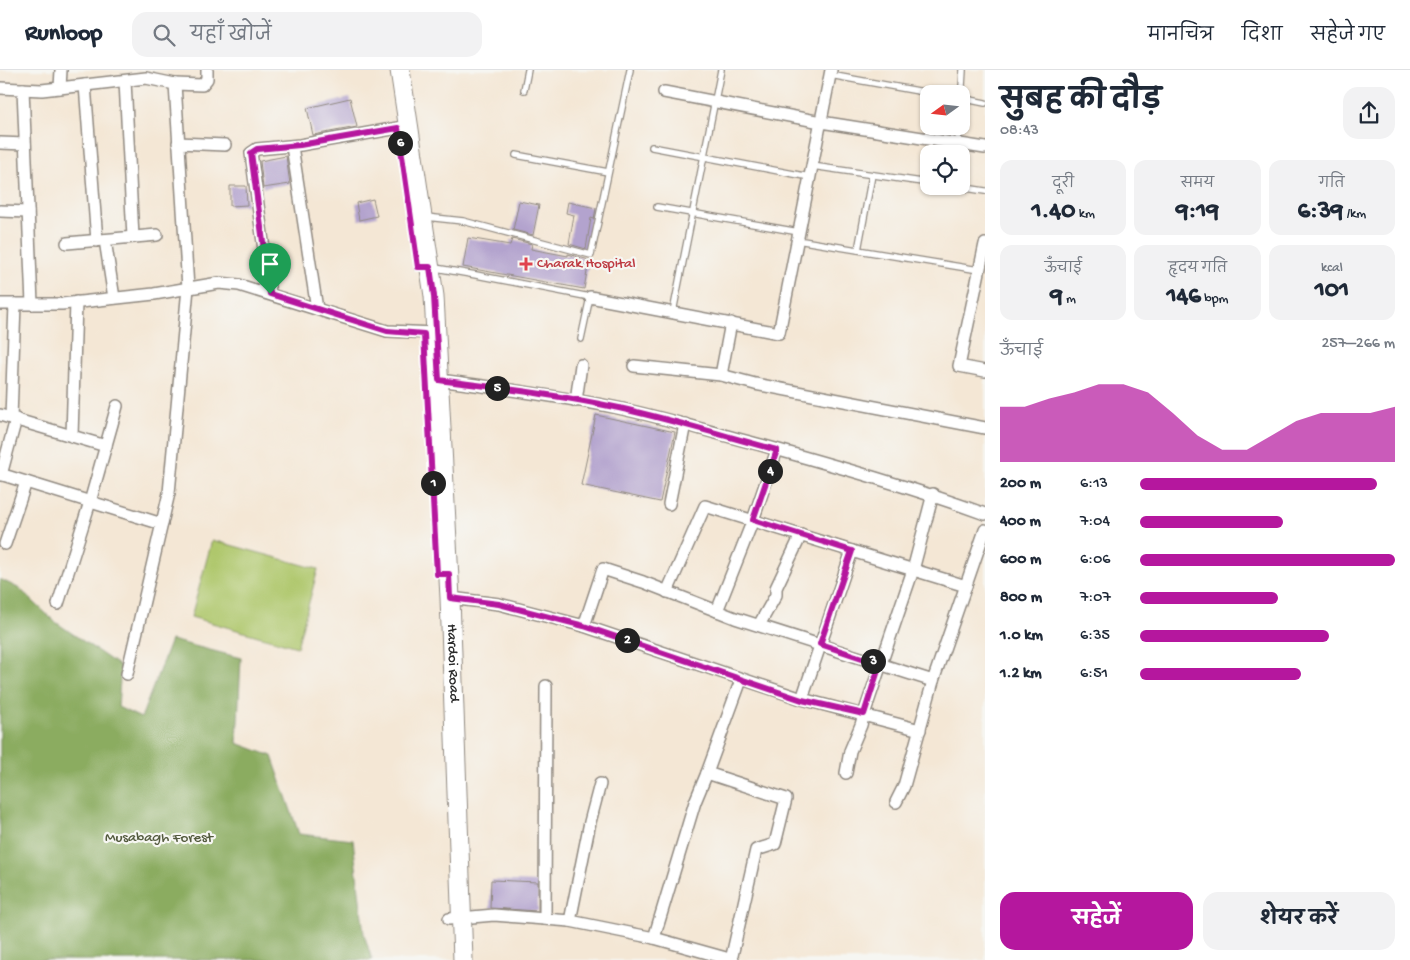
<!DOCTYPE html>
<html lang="hi">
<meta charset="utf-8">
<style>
body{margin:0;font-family:"Gochi Hand","Playpen Sans Deva",sans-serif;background:#f2f2f3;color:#1f2937;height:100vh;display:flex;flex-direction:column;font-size:19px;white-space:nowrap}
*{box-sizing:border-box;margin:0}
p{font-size:16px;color:#747a83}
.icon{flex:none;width:28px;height:28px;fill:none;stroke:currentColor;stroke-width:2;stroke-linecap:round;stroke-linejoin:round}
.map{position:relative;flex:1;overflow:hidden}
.drawer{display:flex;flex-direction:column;background:#fff;width:425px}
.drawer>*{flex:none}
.needle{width:32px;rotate:255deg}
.tools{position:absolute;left:920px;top:15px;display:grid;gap:10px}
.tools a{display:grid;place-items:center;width:50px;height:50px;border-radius:10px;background:#fff;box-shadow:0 1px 4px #0004;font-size:25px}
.pin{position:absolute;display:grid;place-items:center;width:42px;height:42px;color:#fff;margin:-51px -21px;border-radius:50% 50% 50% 0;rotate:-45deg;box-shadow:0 0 5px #0007}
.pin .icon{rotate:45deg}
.km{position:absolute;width:25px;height:25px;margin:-12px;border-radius:50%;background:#222;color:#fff;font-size:14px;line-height:25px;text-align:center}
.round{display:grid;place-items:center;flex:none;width:52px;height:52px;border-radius:15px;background:#f2f2f3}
.headline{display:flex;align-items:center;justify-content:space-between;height:85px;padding:0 15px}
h1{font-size:28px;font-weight:700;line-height:38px}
.stats{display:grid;grid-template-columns:repeat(3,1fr);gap:8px;height:85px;padding:5px 15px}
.stats div{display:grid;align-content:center;border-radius:12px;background:#f2f2f3;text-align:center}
.stats b{font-size:25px;font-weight:700}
.stats small{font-size:14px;font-weight:400}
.stats p{font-size:14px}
.chart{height:140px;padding:10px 15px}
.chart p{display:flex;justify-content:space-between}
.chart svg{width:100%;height:90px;margin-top:5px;fill:#b5179e;opacity:.7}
.primary-button{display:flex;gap:10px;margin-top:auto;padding:10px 15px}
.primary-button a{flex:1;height:58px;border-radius:15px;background:#b5179e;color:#fff;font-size:20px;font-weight:700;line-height:58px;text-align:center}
.primary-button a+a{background:#f2f2f3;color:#1f2937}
ul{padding:0 15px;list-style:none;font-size:16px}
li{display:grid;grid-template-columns:80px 60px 1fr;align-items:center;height:38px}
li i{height:12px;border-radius:6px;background:#b5179e}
header{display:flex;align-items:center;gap:30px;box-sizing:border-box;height:70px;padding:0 25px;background:#fff;border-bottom:1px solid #e0e1e3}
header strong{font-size:24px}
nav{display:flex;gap:28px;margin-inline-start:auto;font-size:18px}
.search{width:350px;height:45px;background:#f2f2f3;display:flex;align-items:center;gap:12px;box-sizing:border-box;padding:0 18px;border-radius:15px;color:#747a83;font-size:19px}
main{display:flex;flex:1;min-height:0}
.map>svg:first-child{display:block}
.green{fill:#afc76c;stroke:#6d794c}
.forest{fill:#8bac60;stroke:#5b6c46}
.building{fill:#b3a3ce}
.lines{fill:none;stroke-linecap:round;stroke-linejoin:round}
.service-casing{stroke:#908980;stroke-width:8}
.minor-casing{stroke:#908980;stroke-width:14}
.primary-casing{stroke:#908980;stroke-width:21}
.service{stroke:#fff;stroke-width:5.5}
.minor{stroke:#fff;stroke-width:11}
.primary{stroke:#fff;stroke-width:19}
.route-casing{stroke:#fff;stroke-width:10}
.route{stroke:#b5179e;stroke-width:6}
.health-dot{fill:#e0444e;stroke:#f6f6f2;stroke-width:2}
.labels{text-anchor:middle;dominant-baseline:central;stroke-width:4.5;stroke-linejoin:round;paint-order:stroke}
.health-label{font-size:15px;fill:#be3a42;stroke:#f6f6f2;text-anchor:start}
.street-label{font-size:15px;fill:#2b2b2b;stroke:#f6f6f2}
.park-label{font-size:15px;fill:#535a3e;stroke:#f6f6f2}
</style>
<header>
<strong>Runloop</strong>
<div class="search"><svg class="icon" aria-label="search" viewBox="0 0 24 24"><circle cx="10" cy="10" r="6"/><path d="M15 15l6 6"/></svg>यहाँ खोजें</div>
<nav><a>मानचित्र</a><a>दिशा</a><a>सहेजे गए</a></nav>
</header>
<main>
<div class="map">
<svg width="985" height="890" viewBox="0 0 985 890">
<rect width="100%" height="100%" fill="#f6f6f2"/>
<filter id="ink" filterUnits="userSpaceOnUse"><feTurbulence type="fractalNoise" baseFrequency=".02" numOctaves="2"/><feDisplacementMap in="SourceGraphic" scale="10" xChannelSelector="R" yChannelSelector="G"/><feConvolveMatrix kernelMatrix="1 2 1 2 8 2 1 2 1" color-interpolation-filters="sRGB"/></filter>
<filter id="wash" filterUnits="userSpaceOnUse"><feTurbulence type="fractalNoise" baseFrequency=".0096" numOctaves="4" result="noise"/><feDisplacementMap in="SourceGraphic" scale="20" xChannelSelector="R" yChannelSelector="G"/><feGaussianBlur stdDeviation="1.12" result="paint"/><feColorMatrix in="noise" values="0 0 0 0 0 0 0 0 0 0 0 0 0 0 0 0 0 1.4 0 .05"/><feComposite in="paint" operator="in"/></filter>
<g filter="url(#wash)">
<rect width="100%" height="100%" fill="#f4e7d5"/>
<polygon class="green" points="212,470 318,499 297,577 191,547"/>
<polygon class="forest" points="0,509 20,519 54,551 121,597 118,637 141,648 171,570 241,588 237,673 272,686 299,764 353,770 364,864 372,890 0,890"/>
<g id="blocks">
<g class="building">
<polygon points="350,28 357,57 313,65 307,38"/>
<polygon points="286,86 290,114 263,118 260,91"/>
<polygon points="230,116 246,116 247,135 230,136"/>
<polygon points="373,129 377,146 359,150 356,133"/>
<polygon points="519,131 539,135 533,165 513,160"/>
<polygon points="568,132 596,138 594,149 591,148 586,179 569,174 574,145 566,143"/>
<polygon points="468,168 510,175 512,169 532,174 531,179 568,186 568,184 589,190 584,219 463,197"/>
<polygon points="596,345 675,362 660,432 581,415"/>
<polygon points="491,810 538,812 538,841 490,838"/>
</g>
</g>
</g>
<g filter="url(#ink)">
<use href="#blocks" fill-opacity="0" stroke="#908980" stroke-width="1"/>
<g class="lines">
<defs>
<g id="service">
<polyline points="830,5 935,24"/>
<polyline points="524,20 528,0"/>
<polyline points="961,28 985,33"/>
<polyline points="961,33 963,0"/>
<polyline points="958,73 959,56"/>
<polyline points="652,77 810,107"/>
<polyline points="516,85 608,102"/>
<polyline points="812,96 929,113"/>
<polyline points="953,116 985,121"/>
<polyline points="657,137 799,162"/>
<polyline points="426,147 463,151 591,185 630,0"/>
<polyline points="797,170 979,200"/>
<polyline points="858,180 872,105"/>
<polyline points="418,197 430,197 476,205 590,227 581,269"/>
<polyline points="673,242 721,0"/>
</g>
<g id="minor">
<polyline points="125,11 133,167"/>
<polyline points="175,14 202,15 207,9 207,0"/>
<polyline points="85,15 97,171"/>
<polyline points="0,18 42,20 146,8 175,14 188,218 169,423 127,604"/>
<polyline points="60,18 61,0"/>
<polyline points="23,19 32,234"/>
<polyline points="664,22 821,52 985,78"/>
<polyline points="0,73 25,74"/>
<polyline points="178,73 225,75"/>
<polyline points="292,76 317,239"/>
<polyline points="0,141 28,142"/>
<polyline points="105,170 114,228"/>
<polyline points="67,173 157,165"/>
<polyline points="985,174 959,296 985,301"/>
<polyline points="270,224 251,83 257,79 300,75 398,58"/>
<polyline points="590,227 779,263 831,0"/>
<polyline points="0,234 62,234 154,224 219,213 239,215 387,261 436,263"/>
<polyline points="634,296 721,305 755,314 985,358"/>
<polyline points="721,305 731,253"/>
<path d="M 439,310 C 499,318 559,326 618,338 C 666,348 713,363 761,375 C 836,396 911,417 985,444"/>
<polyline points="576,331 581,295"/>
<polyline points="0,345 106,376"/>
<polyline points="11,348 15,234"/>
<polyline points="72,366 76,232"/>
<polyline points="0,404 162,454"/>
<polyline points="1,405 16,349"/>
<polyline points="669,434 685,354"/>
<polyline points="5,474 26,412"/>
<polyline points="667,522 705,436 966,516"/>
<polyline points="450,528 499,534 584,556 603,499 643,512 735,548 933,611 985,460"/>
<polyline points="58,534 90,432 117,336"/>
<polyline points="717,541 753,450 777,380"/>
<polyline points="759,555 776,525 776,518 801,465"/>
<polyline points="584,556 802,629 920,660"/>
<polyline points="802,629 852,481"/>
<polyline points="846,703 850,681 861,655 864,644 913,500 933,424"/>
<polyline points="896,732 904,716 933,611"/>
<polyline points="449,849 494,845 570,851 654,868 733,890"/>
<polyline points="545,849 546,616"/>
<polyline points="570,851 590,752 600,714"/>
<polyline points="654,868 695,732 707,703"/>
<polyline points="731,890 756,780 775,774 786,729 707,703 741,610"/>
</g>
<g id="primary">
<path id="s1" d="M 400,0 L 434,226 L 450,528 L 463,890"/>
</g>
</defs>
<use href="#service" class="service-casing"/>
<use href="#minor" class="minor-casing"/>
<use href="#primary" class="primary-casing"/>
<use href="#service" class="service"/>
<use href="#minor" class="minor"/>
<use href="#primary" class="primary"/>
</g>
</g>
<g class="lines" filter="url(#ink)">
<defs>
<path id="route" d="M 398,58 L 418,197 L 430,197 L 434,226 L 439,310 C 499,318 560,325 619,338 C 673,350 725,366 777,380 L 753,450 L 852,481 L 820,574 L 880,594 L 864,644 L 802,630 L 584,556 L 499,534 L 450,528 L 449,504 L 437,504 L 424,264 L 387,261 L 270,224 L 251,83 L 257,79 L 300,75 Z"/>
</defs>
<use href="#route" class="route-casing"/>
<use href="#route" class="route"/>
</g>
<path class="health-dot" d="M523.5 186.5h5v5h5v5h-5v5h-5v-5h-5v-5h5z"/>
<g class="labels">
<g class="health-label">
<text x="537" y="194">Charak Hospital</text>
</g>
<g class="street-label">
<text stroke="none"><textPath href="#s1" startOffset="596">Hardoi Road</textPath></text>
</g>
<g class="park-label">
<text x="159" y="768">Musabagh Forest</text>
</g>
</g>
</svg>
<div class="tools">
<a><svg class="needle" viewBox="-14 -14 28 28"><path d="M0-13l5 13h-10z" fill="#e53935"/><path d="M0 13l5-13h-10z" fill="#747a83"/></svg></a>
<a><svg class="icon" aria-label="locate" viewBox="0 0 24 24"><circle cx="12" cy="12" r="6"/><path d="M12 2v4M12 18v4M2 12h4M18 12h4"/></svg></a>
</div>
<div class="pin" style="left:270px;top:224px;background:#1e9e55"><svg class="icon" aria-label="arrive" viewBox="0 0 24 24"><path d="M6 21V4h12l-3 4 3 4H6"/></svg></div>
<b class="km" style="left:433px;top:413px">1</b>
<b class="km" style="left:627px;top:570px">2</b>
<b class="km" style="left:873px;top:591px">3</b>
<b class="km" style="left:770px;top:401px">4</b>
<b class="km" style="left:497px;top:318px">5</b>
<b class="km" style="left:400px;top:73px">6</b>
</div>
<section class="drawer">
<div class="headline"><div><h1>सुबह की दौड़</h1><p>08:43</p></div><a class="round"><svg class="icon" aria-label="share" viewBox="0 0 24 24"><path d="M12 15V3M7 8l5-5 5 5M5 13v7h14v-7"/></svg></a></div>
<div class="stats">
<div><p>दूरी</p><b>1.40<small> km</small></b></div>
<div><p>समय</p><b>9:19</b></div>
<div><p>गति</p><b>6:39<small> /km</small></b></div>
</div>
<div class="stats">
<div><p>ऊँचाई</p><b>9<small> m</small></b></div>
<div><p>हृदय गति</p><b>146<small> bpm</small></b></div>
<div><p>kcal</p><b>101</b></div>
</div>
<div class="chart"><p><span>ऊँचाई</span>257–266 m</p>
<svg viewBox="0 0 160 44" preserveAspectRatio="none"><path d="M0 44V17L10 17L20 13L30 10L40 6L50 6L60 10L70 20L80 31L90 38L100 38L110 31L120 24L130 20L140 20L150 20L160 17V44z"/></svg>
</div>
<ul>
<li><b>200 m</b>6:13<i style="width:93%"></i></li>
<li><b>400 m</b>7:04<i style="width:56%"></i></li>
<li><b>600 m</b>6:06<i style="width:100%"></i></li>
<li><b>800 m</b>7:07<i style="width:54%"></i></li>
<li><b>1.0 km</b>6:35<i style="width:74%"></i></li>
<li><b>1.2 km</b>6:51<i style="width:63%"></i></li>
</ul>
<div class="primary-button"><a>सहेजें</a><a>शेयर करें</a></div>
</section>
</main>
